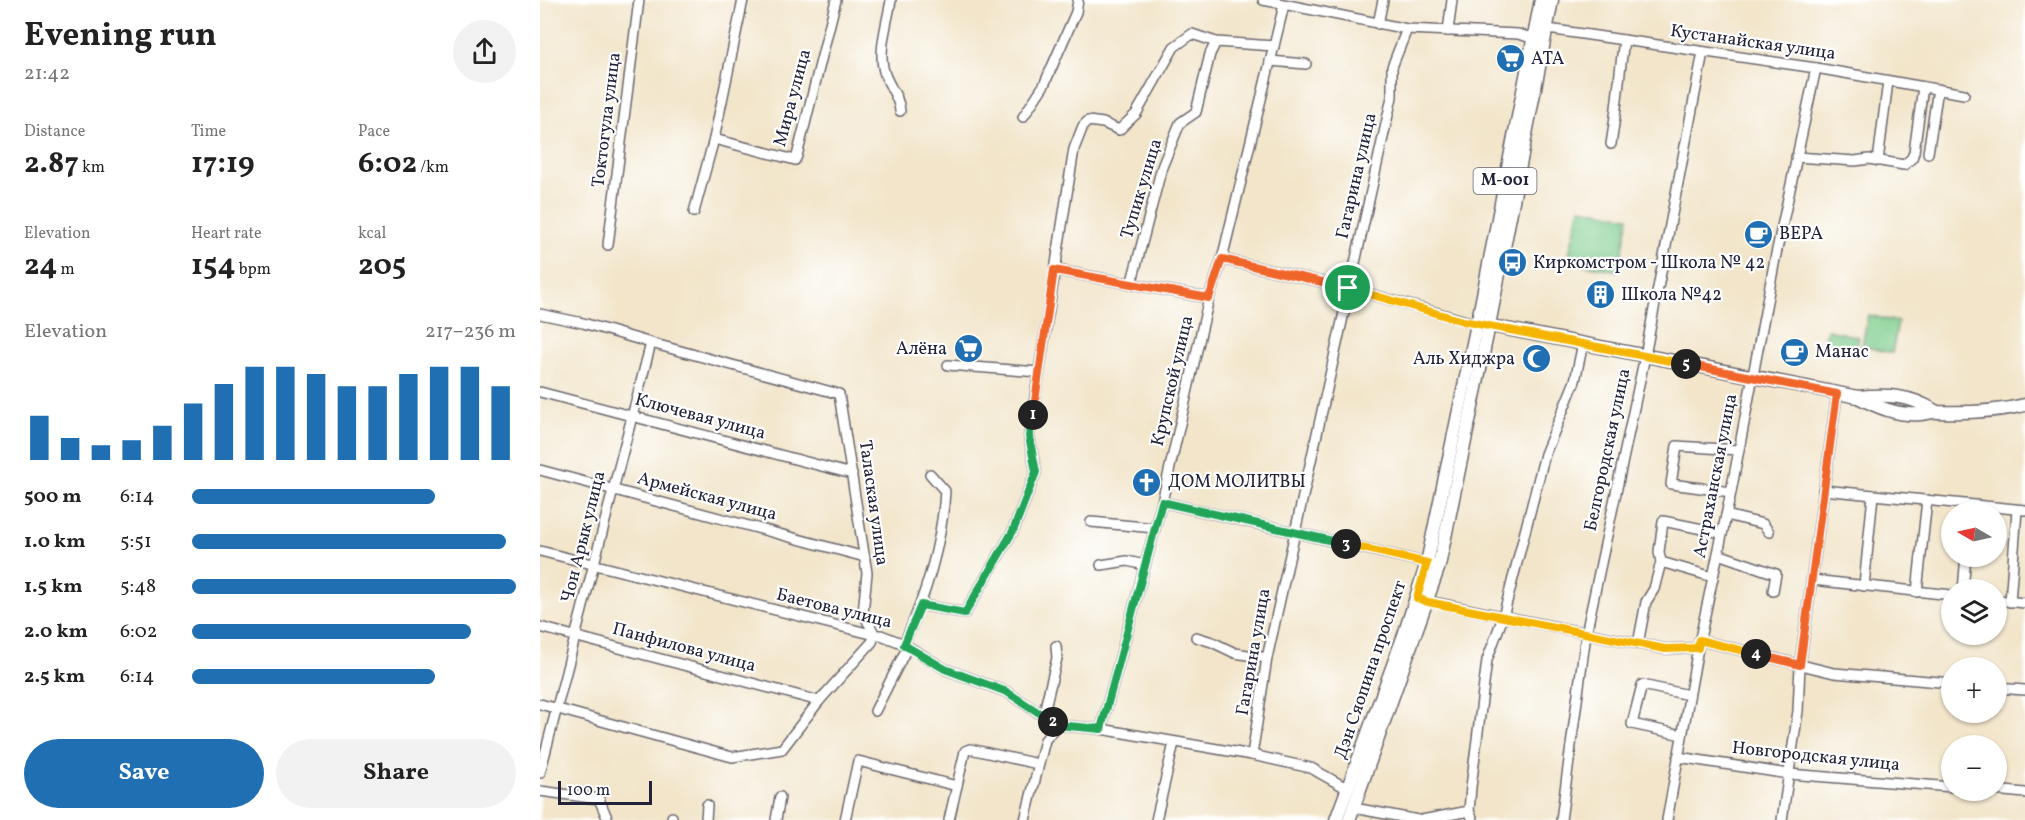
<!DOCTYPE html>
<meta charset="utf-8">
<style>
body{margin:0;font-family:Vollkorn,serif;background:#f2f2f2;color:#222;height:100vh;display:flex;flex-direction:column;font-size:22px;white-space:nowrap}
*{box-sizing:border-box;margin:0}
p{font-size:20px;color:#767676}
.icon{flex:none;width:33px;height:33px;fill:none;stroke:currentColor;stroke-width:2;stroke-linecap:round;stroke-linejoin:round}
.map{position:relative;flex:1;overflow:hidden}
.details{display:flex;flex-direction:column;background:#fff;width:540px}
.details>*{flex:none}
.needle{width:39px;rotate:279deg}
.tools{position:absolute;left:1401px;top:501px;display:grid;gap:12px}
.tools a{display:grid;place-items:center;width:66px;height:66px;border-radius:50%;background:#fff;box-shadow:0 2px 4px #0004;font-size:30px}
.scale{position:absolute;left:18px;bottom:15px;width:94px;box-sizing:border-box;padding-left:6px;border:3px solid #22223b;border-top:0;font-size:16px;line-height:21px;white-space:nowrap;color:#22223b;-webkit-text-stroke:4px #fff;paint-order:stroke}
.pin{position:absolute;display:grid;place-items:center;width:51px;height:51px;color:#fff;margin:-26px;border:3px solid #fff;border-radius:50%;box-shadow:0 2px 6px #0007}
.km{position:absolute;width:30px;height:30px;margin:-15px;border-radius:50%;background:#222;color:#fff;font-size:16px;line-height:30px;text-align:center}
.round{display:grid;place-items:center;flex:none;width:63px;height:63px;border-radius:32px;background:#f2f2f2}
.head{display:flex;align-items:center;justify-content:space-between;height:102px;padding:0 24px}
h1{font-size:33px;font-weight:700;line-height:45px}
.metrics{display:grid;grid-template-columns:repeat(3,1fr);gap:9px;height:102px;padding:6px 24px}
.metrics div{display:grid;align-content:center}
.metrics b{font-size:30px;font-weight:700}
.metrics small{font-size:16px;font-weight:400}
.metrics p{font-size:16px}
.chart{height:168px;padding:12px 24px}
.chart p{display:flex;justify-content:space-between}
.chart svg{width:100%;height:108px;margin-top:6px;stroke:#1f6fb2;stroke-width:6}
.action{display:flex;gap:12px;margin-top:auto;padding:12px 24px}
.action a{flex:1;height:69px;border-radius:36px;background:#1f6fb2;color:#fff;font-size:24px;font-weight:700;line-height:69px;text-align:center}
.action a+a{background:#f2f2f2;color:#222}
ul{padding:0 24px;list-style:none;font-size:20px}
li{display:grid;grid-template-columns:96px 72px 1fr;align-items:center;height:45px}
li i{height:15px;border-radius:8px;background:#1f6fb2}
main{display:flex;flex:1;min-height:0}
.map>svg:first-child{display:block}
.green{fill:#7ecc8c;stroke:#507764;stroke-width:1.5}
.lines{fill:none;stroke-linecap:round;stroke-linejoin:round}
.minor-casing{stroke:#6b666d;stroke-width:12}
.major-casing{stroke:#6b666d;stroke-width:15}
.minor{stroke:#fff;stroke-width:9}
.major{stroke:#fff;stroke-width:12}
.split-1-casing{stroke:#fff;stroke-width:12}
.split-2-casing{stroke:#fff;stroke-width:12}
.split-3-casing{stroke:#fff;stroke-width:12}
.split-4-casing{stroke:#fff;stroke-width:12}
.split-5-casing{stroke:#fff;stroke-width:12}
.split-6-casing{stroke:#fff;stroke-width:12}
.split-1{stroke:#f0652b;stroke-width:8}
.split-2{stroke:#22a559;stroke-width:8}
.split-3{stroke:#22a559;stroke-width:8}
.split-4{stroke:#f5b400;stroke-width:8}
.split-5{stroke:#f0652b;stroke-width:8}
.split-6{stroke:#f5b400;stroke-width:8}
.labels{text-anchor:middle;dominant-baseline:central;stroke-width:4.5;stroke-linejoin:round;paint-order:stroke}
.shield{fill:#fff;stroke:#646476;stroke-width:1.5}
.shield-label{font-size:16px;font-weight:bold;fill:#22223b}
.street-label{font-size:18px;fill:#22223b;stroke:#fff}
.poi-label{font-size:18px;fill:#22223b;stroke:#fff;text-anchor:start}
</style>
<main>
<section class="details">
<div class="head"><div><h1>Evening run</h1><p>21:42</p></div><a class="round"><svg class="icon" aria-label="share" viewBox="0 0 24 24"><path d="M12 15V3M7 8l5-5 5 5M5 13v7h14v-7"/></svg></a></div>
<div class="metrics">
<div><p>Distance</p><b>2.87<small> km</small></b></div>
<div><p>Time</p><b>17:19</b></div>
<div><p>Pace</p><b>6:02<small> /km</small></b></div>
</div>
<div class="metrics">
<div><p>Elevation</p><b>24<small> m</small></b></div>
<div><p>Heart rate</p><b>154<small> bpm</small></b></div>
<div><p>kcal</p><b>205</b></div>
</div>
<div class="chart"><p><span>Elevation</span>217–236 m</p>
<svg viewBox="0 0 160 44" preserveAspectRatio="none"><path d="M5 44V26M15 44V35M25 44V38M35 44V36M45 44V30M55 44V21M65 44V13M75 44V6M85 44V6M95 44V9M105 44V14M115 44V14M125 44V9M135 44V6M145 44V6M155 44V14"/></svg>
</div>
<ul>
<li><b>500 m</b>6:14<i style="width:75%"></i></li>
<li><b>1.0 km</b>5:51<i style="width:97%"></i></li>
<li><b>1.5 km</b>5:48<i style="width:100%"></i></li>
<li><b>2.0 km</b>6:02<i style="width:86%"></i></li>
<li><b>2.5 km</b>6:14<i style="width:75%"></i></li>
</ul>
<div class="action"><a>Save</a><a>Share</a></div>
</section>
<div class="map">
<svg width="1485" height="820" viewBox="0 0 1485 820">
<rect width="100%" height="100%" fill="#fff"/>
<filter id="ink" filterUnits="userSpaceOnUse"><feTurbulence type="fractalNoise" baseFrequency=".0167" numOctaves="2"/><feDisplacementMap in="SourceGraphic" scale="12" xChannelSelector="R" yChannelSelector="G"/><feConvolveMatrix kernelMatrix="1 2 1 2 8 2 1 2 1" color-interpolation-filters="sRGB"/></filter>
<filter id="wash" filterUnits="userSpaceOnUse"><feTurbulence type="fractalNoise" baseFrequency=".008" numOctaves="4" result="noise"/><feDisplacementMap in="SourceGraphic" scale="24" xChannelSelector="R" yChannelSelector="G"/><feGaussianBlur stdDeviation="1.35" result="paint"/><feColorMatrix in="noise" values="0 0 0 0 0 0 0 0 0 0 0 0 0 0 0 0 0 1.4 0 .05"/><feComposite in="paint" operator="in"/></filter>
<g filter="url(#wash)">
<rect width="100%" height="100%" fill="#f2e5ca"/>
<g class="green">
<polygon points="1040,208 1089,217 1079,271 1027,262"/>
<polygon points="1328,315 1358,322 1352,353 1322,346"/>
<polygon points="1287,330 1319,337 1315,354 1284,347"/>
</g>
</g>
<g filter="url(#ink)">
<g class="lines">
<defs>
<g id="minor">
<path d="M 351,0 C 348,19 339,48 343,67 C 345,83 359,94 360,111"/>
<polyline points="723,0 867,29 978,34 999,40"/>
<polyline points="838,24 843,0"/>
<polyline points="1001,28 1276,68 1424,94"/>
<polyline points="908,31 912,0"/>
<polyline points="730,61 766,64"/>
<polyline points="483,117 504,85 536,12 538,0"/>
<polyline points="174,139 255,160 257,156 296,0"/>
<path d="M 1071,144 C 1077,109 1079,75 1084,40"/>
<polyline points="1388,153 1398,89"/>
<polyline points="1256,157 1315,161 1329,159 1364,165 1372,158 1374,152 1383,87"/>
<polyline points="1338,161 1348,81"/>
<polyline points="154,212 174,139 203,0"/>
<polyline points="68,245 99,0"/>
<polyline points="682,259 808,288 937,324"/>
<polyline points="515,270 669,298"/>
<polyline points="591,285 622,167 640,123 656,112 670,54 676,42"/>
<polyline points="0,314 43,323 111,343 299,394 327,573 323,613 335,635 332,642 279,701 242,749 192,757 0,704"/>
<polyline points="408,365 499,372"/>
<polyline points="0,392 312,474"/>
<polyline points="0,470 325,557"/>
<polyline points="1283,490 1485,510"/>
<polyline points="1191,492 1131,484 1137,446 1198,450"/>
<polyline points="622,502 892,564"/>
<polyline points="1186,515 1223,524 1229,532"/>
<polyline points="551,522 615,528"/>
<polyline points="0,551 335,635 341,635 364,644 405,669 467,692 517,725 561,729 712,755 771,768 808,789"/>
<polyline points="1178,554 1236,574 1233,591"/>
<polyline points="1121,562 1119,552 1123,521 1182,533"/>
<polyline points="561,565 587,561 605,565"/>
<polyline points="1272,580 1412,595"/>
<polyline points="1324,586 1333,495"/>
<polyline points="1423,590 1426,556"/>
<polyline points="1377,592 1387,500"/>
<polyline points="882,600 1125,649 1158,648"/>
<polyline points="1456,600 1485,603"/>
<polyline points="1470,602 1477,510"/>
<polyline points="381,605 425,613 473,531 496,472 489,436 534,149 543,126 548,121 563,123 579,130 596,114 634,47 652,34 676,42 734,46"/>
<polyline points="0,627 279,701"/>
<polyline points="656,637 672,642 695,653 727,658"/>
<polyline points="1159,640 1294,673 1412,683"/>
<path d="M 364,644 C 385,597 402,544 405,491 L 390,474"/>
<polyline points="1098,644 1106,602 1114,589 1121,562 1173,577"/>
<polyline points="1456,688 1485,690"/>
<polyline points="335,711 367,648"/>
<polyline points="503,716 517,658 516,646"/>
<polyline points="561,729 622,502 669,298 682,259 744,5"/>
<polyline points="1142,735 1092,724 1102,685 1149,695"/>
<polyline points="712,755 727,658 852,97 852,67 867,29"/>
<polyline points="1138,757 1249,774 1412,787"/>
<polyline points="0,773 111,343"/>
<polyline points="1454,790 1485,793"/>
<polyline points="0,791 59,799 68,820"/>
<polyline points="814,808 878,820"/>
<polyline points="132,820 132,817"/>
<polyline points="166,820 167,805"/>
<polyline points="236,820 240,797"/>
<polyline points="305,820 318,761 417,786"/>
<polyline points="409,820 425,751 430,749 498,764"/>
<polyline points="485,820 505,740 517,725"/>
<polyline points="616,820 634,743"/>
<polyline points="882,820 929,811"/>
<polyline points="933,820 929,811 931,787 947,660 963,617 1005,454 1035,381 1043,343"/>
<polyline points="1021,820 1046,634 1105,356 1163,52"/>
<polyline points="1127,820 1158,648 1191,492 1235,259 1276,68"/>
<polyline points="1242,820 1258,711 1260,665 1297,394"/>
</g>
<g id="major">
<path d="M 941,324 L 1318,397 C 1346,394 1371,395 1395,411"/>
<path d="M 1318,397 C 1337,407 1358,416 1380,414 C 1386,414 1392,411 1398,412 C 1428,413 1455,412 1485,405"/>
<polyline points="796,820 864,635 887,563 940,310 1001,0"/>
<polyline points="809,820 899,566 949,325 1012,0"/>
</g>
</defs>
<use href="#minor" class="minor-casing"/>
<use href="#major" class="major-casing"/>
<use href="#minor" class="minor"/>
<use href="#major" class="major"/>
</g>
</g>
<g class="lines" filter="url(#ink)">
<defs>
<polyline id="split-1" points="493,415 514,270 669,298 682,259 808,288"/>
<polyline id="split-2" points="493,415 489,436 496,472 473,531 425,613 381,605 364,645 405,669 467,692 513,722"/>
<polyline id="split-3" points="513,722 517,725 561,729 622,502 806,544"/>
<polyline id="split-4" points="806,544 887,563 877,598 888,602 1125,649 1158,648 1159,640 1216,654"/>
<polyline id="split-5" points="1146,364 1297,394 1260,665 1216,654"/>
<polyline id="split-6" points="808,288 923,321 1146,364"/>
</defs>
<use href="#split-1" class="split-1-casing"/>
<use href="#split-2" class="split-2-casing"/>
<use href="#split-3" class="split-3-casing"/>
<use href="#split-4" class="split-4-casing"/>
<use href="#split-5" class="split-5-casing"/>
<use href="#split-6" class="split-6-casing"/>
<use href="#split-1" class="split-1"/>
<use href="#split-2" class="split-2"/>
<use href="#split-3" class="split-3"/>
<use href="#split-4" class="split-4"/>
<use href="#split-5" class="split-5"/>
<use href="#split-6" class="split-6"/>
</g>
<defs>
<symbol id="supermarket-disc" viewBox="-11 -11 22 22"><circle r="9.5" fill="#1f6fb2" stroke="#fff"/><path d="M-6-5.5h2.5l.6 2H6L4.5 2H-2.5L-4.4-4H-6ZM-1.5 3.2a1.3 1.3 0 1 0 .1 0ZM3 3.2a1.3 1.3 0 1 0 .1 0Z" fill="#fff"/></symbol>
<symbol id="cafe-disc" viewBox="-11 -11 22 22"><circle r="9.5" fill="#1f6fb2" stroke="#fff"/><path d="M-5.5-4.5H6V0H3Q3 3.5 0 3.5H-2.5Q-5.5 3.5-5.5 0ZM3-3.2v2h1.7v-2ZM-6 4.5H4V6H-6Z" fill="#fff"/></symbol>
<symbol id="bus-disc" viewBox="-11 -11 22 22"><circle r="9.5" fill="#1f6fb2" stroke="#fff"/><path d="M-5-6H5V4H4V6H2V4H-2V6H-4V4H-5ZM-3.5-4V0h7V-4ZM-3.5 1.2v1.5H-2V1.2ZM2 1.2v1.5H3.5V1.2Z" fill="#fff"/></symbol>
<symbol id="building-disc" viewBox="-11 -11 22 22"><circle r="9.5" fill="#1f6fb2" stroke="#fff"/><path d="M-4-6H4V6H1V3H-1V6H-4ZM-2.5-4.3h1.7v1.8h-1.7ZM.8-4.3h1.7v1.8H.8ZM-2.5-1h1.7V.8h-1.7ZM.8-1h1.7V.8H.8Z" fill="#fff"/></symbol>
<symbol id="mosque-disc" viewBox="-11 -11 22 22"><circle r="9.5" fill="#1f6fb2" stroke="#fff"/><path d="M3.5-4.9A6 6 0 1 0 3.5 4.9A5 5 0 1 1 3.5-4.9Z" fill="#fff"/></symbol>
<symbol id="church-disc" viewBox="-11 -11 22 22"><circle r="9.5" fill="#1f6fb2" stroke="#fff"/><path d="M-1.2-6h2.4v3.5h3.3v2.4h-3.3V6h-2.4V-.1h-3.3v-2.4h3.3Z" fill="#fff"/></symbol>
</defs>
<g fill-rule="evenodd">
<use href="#supermarket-disc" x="954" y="42" width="33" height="33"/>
<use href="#cafe-disc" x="1202" y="218" width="33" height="33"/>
<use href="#bus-disc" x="956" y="246" width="33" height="33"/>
<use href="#building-disc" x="1044" y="278" width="33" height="33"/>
<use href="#supermarket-disc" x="412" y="332" width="33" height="33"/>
<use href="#cafe-disc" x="1238" y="336" width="33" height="33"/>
<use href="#mosque-disc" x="980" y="342" width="33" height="33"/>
<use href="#church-disc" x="590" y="466" width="33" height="33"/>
</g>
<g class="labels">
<rect class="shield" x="933.5" y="168" width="63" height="26" rx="4.5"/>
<g class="shield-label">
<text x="965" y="181">M-001</text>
</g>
<g class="street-label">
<text transform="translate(1213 43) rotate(8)">Кустанайская улица</text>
<text transform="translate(253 98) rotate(-75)">Мира улица</text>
<text transform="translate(67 120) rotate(-83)">Токтогула улица</text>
<text transform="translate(817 176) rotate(-77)">Гагарина улица</text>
<text transform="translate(602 189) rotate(-73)">Тупик улица</text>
<text transform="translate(633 381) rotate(-77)">Крупской улица</text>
<text transform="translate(160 417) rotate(15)">Ключевая улица</text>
<text transform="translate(1068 450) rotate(-78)">Белгородская улица</text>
<text transform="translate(1176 476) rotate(-79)">Астраханская улица</text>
<text transform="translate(167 497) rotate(15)">Армейская улица</text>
<text transform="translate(333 503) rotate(82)">Талаская улица</text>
<text transform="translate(44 537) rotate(-76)">Чон Арык улица</text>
<text transform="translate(294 609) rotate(14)">Баетова улица</text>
<text transform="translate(144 648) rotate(15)">Панфилова улица</text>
<text transform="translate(714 652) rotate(-80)">Гагарина улица</text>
<text transform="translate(831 670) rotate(-71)">Дэн Сяопина проспект</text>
<text transform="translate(1276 757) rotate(6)">Новгородская улица</text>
</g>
<g class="poi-label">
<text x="991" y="59">АТА</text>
<text x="1239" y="234">ВЕРА</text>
<text x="993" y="263">Киркомстром - Школа № 42</text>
<text x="1081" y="295">Школа №42</text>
<text x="407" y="349" text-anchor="end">Алёна</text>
<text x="1275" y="352">Манас</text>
<text x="975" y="359" text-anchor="end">Аль Хиджра</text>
<text x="628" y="482">ДОМ МОЛИТВЫ</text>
</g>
</g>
</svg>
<div class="tools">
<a><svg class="needle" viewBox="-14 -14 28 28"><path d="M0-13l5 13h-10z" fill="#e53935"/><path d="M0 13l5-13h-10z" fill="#767676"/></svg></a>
<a><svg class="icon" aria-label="layers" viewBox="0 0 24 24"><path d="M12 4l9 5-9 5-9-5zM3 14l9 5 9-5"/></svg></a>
<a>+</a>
<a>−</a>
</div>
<div class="scale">100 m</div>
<div class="pin" style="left:808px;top:288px;background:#1e9e55"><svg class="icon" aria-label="arrive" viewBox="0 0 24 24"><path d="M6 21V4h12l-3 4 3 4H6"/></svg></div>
<b class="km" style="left:493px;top:415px">1</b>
<b class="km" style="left:513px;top:722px">2</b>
<b class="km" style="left:806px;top:544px">3</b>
<b class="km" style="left:1216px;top:654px">4</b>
<b class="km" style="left:1146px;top:364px">5</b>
</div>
</main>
